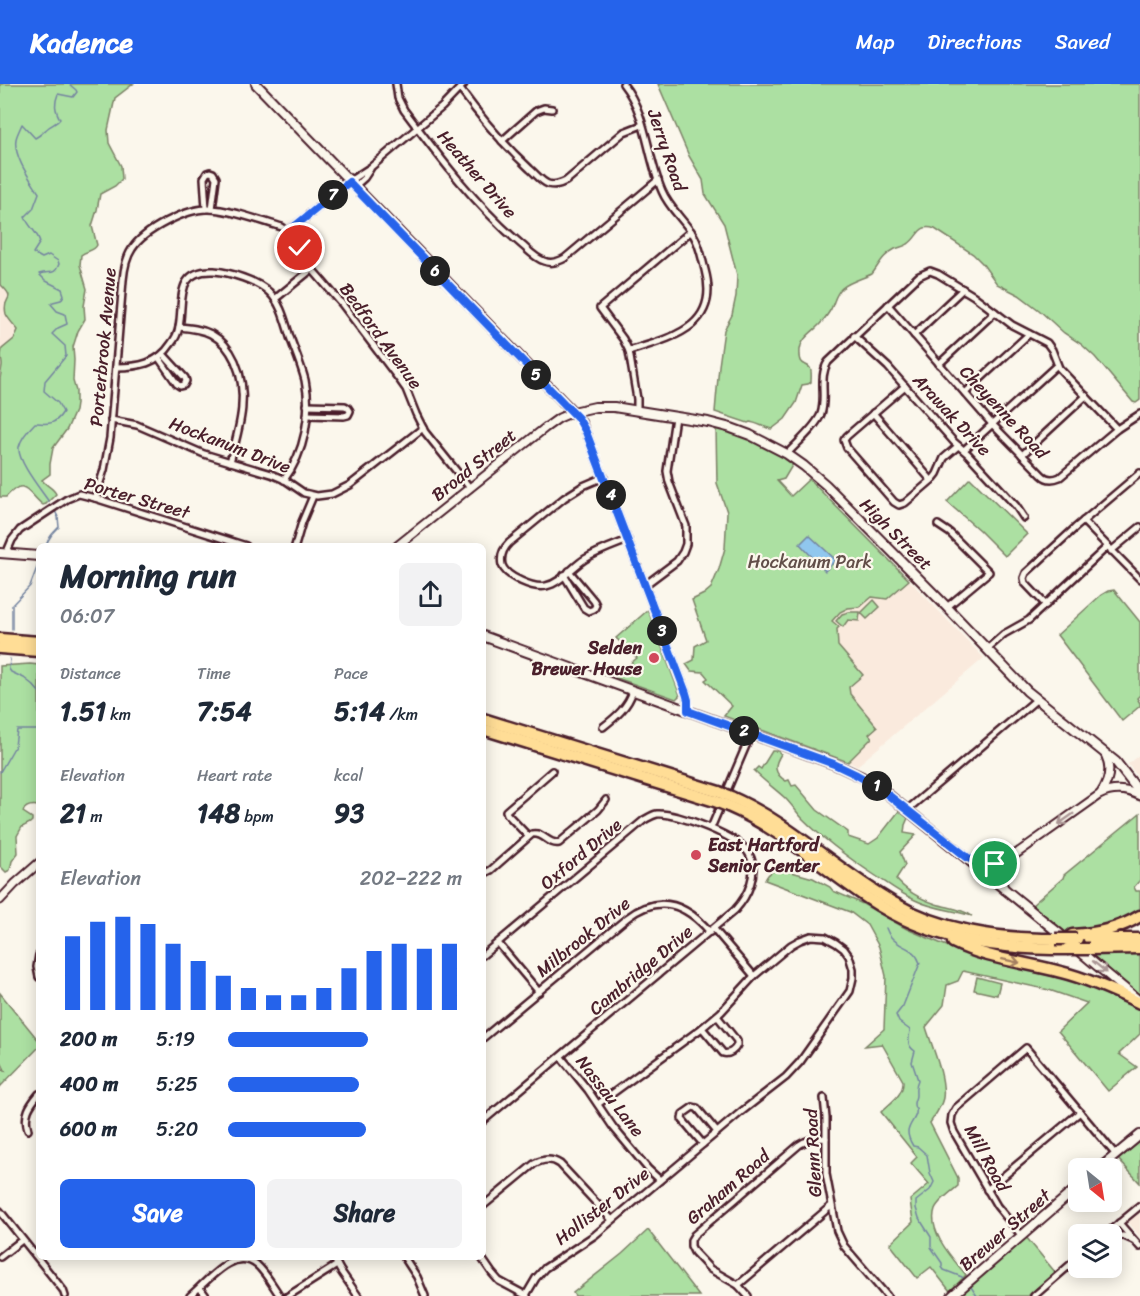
<!DOCTYPE html>
<meta charset="utf-8">
<style>
body{margin:0;font-family:Sriracha,sans-serif;background:#f2f2f3;color:#1f2937;height:100vh;display:flex;flex-direction:column;font-size:22px;white-space:nowrap}
*{box-sizing:border-box;margin:0}
p{font-size:20px;color:#747a83}
.icon{flex:none;width:33px;height:33px;fill:none;stroke:currentColor;stroke-width:2;stroke-linecap:round;stroke-linejoin:round}
.map{position:relative;flex:1;overflow:hidden}
.details{position:absolute;left:36px;top:459px;width:450px;height:717px;display:flex;flex-direction:column;background:#fff;border-radius:9px;box-shadow:0 3px 15px #0003}
.details>*{flex:none}
.needle{width:39px;rotate:150deg}
.fabs{position:absolute;left:1068px;top:1074px;display:grid;gap:12px}
.fabs a{display:grid;place-items:center;width:54px;height:54px;border-radius:9px;background:#fff;box-shadow:0 3px 15px #0003;font-size:30px}
.pin{position:absolute;display:grid;place-items:center;width:51px;height:51px;color:#fff;margin:-26px;border:3px solid #fff;border-radius:50%;box-shadow:0 2px 6px #0007}
.km{position:absolute;width:30px;height:30px;margin:-15px;border-radius:50%;background:#222;color:#fff;font-size:16px;line-height:30px;text-align:center}
.round{display:grid;place-items:center;flex:none;width:63px;height:63px;border-radius:9px;background:#f2f2f3}
.summary{display:flex;align-items:center;justify-content:space-between;height:102px;padding:0 24px}
h1{font-size:33px;font-weight:700;line-height:45px}
.figures{display:grid;grid-template-columns:repeat(3,1fr);gap:9px;height:102px;padding:6px 24px}
.figures div{display:grid;align-content:center}
.figures b{font-size:26px;font-weight:700}
.figures small{font-size:16px;font-weight:400}
.figures p{font-size:16px}
.chart{height:168px;padding:12px 24px}
.chart p{display:flex;justify-content:space-between}
.chart svg{width:100%;height:108px;margin-top:6px;stroke:#2563eb;stroke-width:6}
.button{display:flex;gap:12px;margin-top:auto;padding:12px 24px}
.button a{flex:1;height:69px;border-radius:9px;background:#2563eb;color:#fff;font-size:24px;font-weight:700;line-height:69px;text-align:center}
.button a+a{background:#f2f2f3;color:#1f2937}
ul{padding:0 24px;list-style:none;font-size:20px}
li{display:grid;grid-template-columns:96px 72px 1fr;align-items:center;height:45px}
li i{height:15px;border-radius:8px;background:#2563eb}
header{display:flex;align-items:center;gap:36px;box-sizing:border-box;height:84px;padding:0 30px;background:#2563eb;color:#fff}
header strong{font-size:28px}
nav{display:flex;gap:33px;margin-inline-start:auto;font-size:21px}
.map>svg:first-child{display:block}
.built{fill:#faeadd}
.green{fill:#ace0a2;stroke:#7b8066;stroke-width:1.5}
.water{fill:#90c7ee;stroke:#7484a0;stroke-width:1.5}
.lines{fill:none;stroke-linecap:round;stroke-linejoin:round}
.stream{stroke:#7484a0;stroke-width:1.5}
.minor-casing{stroke:#4a1f2b;stroke-width:10}
.tertiary-casing{stroke:#4a1f2b;stroke-width:11}
.secondary-casing{stroke:#4a1f2b;stroke-width:12}
.motorway-casing{stroke:#4a1f2b;stroke-width:15}
.minor{stroke:#fbf7ec;stroke-width:5}
.tertiary{stroke:#fbf7ec;stroke-width:7}
.secondary{stroke:#fbf7ec;stroke-width:8}
.motorway{stroke:#ffdd96;stroke-width:10}
.motorway-bridge-casing{stroke:#4a1f2b;stroke-width:15;stroke-linecap:butt}
.motorway-bridge{stroke:#ffdd96;stroke-width:10}
.oneway{stroke:#ab9695}
.oneway2{stroke:#a47e60}
.route-casing{stroke:#fff;stroke-width:12}
.route{stroke:#2563eb;stroke-width:8}
.poi-dot{fill:#d1495b;stroke:#fbf7ec;stroke-width:2}
.labels{text-anchor:middle;dominant-baseline:central;stroke-width:4.5;stroke-linejoin:round;paint-order:stroke}
.street-label{font-size:18px;fill:#4a1f2b;stroke:#fbf7ec}
.park-label{font-size:18px;fill:#624f49;stroke:#fbf7ec}
.poi-label{font-size:18px;font-weight:bold;fill:#4a1f2b;stroke:#fbf7ec;text-anchor:end}
</style>
<header>
<strong>Kadence</strong>
<nav><a>Map</a><a>Directions</a><a>Saved</a></nav>
</header>
<div class="map">
<svg width="1140" height="1212" viewBox="0 0 1140 1212">
<rect width="100%" height="100%" fill="#fbf7ec"/>
<filter id="ink" filterUnits="userSpaceOnUse"><feTurbulence type="fractalNoise" baseFrequency=".0167" numOctaves="2"/><feDisplacementMap in="SourceGraphic" scale="12" xChannelSelector="R" yChannelSelector="G"/><feConvolveMatrix kernelMatrix="1 2 1 2 8 2 1 2 1" color-interpolation-filters="sRGB"/></filter>
<g filter="url(#ink)">
<g class="built">
<polygon points="0,200 9,208 10,211 6,220 18,246 14,255 9,259 1,272 2,281 0,306"/>
<polygon points="909,496 984,574 857,682 848,678 871,655 869,650 877,643 850,610 848,604 863,591 838,562 832,537 840,528 848,524 858,523 872,513 884,515 889,514"/>
<polygon points="1140,670 1140,696 1128,680"/>
<polygon points="1140,1115 1140,1153 1122,1130"/>
</g>
<g class="green">
<path d="M 0,0 L 133,0 L 115,14 L 108,46 L 109,59 L 121,82 L 122,95 L 115,102 L 100,110 L 97,126 L 92,142 L 97,161 C 94,168 86,166 81,171 L 80,181 L 87,205 L 84,222 L 85,235 L 78,247 L 73,263 L 74,276 L 73,297 L 76,307 L 76,320 L 75,327 L 67,345 L 53,364 L 50,380 L 50,390 L 42,396 C 46,402 53,403 56,410 L 46,420 L 43,421 C 28,410 26,391 6,413 L 0,413 L 0,295 L 2,281 L 1,272 L 2,265 L 14,255 L 18,246 C 14,241 8,235 6,230 C 1,211 19,218 0,200 Z"/>
<path d="M 658,0 L 1140,0 L 1140,316 L 1136,319 L 1133,318 L 1095,273 L 1081,260 L 1064,249 L 1039,226 L 1019,211 L 997,200 L 982,179 L 973,170 L 935,145 C 918,139 919,153 908,160 C 904,163 899,163 895,165 C 883,171 879,181 872,190 C 861,195 851,197 842,204 C 835,210 835,217 831,225 C 828,230 824,236 820,240 C 813,248 801,254 800,266 C 799,284 806,278 810,284 C 812,287 811,295 811,298 L 808,300 L 802,301 L 796,319 L 785,335 L 772,345 C 765,344 757,339 750,338 L 748,339 L 715,328 L 719,282 L 724,246 L 732,231 L 736,212 L 737,191 L 724,140 L 705,110 L 703,96 L 689,72 Z"/>
<polygon points="716,344 742,351 778,368 793,380 784,395 777,397 791,412 809,395 909,496 887,515 872,513 860,523 848,524 840,528 832,537 839,543 837,545 838,562 863,591 849,603 850,610 877,643 869,650 872,654 848,678 724,632 732,622 705,596 708,594 703,588 691,587 686,580 694,576 695,562 706,556 692,516 704,510 711,504 719,485 725,464 727,428 717,399"/>
<polygon points="970,394 1027,450 1005,472 979,446 947,418"/>
<polygon points="1114,506 1140,538 1140,611 1137,614 1140,619 1140,622 1122,637 1057,551 1101,511 1108,507"/>
<polygon points="874,516 880,523 867,535 861,529"/>
<polygon points="648,526 680,611 676,615 614,593 637,574 616,554"/>
<polygon points="849,528 860,528 859,537 848,536 843,543 836,537 842,530"/>
<path d="M 30,580 L 39,581 L 39,722 C 32,721 25,721 23,728 L 32,734 L 32,737 L 30,739 L 22,743 L 17,752 L 18,769 L 12,777 L 10,786 L 6,788 L 0,782 L 0,582 Z"/>
<path d="M 772,667 L 778,667 L 781,670 C 774,681 773,689 786,697 L 789,696 L 792,702 L 796,701 L 817,726 L 848,748 L 848,753 L 869,760 L 878,754 L 899,727 L 908,734 L 905,741 L 904,749 L 916,751 L 900,768 L 905,781 L 896,795 C 906,807 921,815 936,820 C 949,824 961,824 972,832 C 953,826 933,825 915,816 C 901,810 888,800 876,792 C 850,775 825,757 803,735 C 797,729 792,721 785,714 C 775,705 764,697 754,687 L 758,683 L 761,685 Z"/>
<path d="M 1140,729 L 1140,796 L 1134,803 L 1136,807 L 1140,807 L 1140,826 C 1114,844 1094,847 1063,848 L 1031,822 L 1063,794 L 1064,791 Z"/>
<path d="M 781,785 L 813,794 L 830,803 L 833,807 L 863,820 L 907,845 L 942,860 L 975,873 L 1099,904 L 1140,926 L 1140,950 L 1119,970 L 1137,983 L 1108,1007 L 1058,947 L 1087,919 L 1049,906 L 963,887 L 958,897 L 947,901 L 944,921 L 926,943 C 932,963 946,993 943,1014 C 941,1024 935,1031 930,1039 L 958,1094 L 958,1102 C 951,1108 938,1117 935,1125 C 927,1148 954,1176 966,1191 L 950,1207 L 931,1183 L 917,1194 L 890,1160 L 913,1138 L 910,1116 L 929,1100 L 911,1079 L 917,1073 L 881,1028 C 890,1019 904,1011 903,997 L 882,960 L 865,962 L 884,945 L 886,892 L 879,863 L 867,841 L 850,828 L 765,796 C 769,788 773,786 781,785 Z"/>
<polygon points="1090,870 1140,870 1140,911"/>
<polygon points="977,893 1000,899 997,911 974,906"/>
<polygon points="0,909 39,957 39,963 0,1003 0,984 5,986 0,976"/>
<polygon points="1140,1055 1140,1099 1117,1074"/>
<polygon points="648,1146 699,1212 575,1212 573,1209 622,1170"/>
<polygon points="1026,1153 1055,1188 1028,1212 960,1212"/>
</g>
<polygon class="water" points="809,451 836,476 825,487 800,460"/>
<g class="lines">
<g class="stream">
<path d="M 49,418 C 41,406 17,377 19,363 C 21,354 29,345 35,339 C 49,340 55,341 63,328 L 58,319 L 44,307 L 45,297 L 66,272 L 65,262 L 52,250 L 58,244 L 67,240 L 65,230 L 57,227 L 51,220 L 53,218 L 61,216 L 64,211 L 62,205 L 46,197 L 39,190 C 50,186 54,193 59,180 L 58,177 L 49,171 L 42,174 L 33,169 L 40,158 C 37,148 29,143 25,133 L 33,125 L 39,109 C 30,95 13,72 16,55 C 17,50 20,45 22,40 L 35,54 C 41,51 44,47 49,43 C 53,40 57,39 60,35 C 55,26 54,20 58,10 L 73,13 L 77,8 L 76,6 L 69,0"/>
<path d="M 46,462 C 48,454 53,449 59,443 L 58,433 L 55,427"/>
<polyline points="12,545 12,521 30,502 38,481"/>
<polyline points="10,575 9,585 11,588 24,594 33,601 39,608"/>
<polyline points="0,688 15,662 17,646 39,646"/>
<path d="M 886,844 C 887,846 889,852 891,853 C 901,865 914,862 920,879 L 903,922 L 896,931 L 899,938 L 910,946 C 909,956 906,961 915,967 L 912,978 L 918,996 C 915,1002 916,1004 916,1011 C 916,1015 914,1016 914,1020 C 915,1030 917,1020 916,1030 C 914,1037 909,1040 908,1048 C 908,1054 910,1057 913,1062 L 918,1063 L 927,1071 L 930,1089 L 934,1098 L 930,1106 L 916,1117 L 916,1124 L 919,1134 L 931,1153 L 931,1163 L 942,1179 L 942,1183 L 944,1186 L 962,1193 L 966,1197"/>
<polyline points="969,1200 977,1212"/>
</g>
<defs>
<g id="minor">
<path d="M 396,0 L 398,14 L 404,26 C 440,74 476,122 522,161 C 528,166 535,174 544,177 C 551,180 558,178 565,174 L 658,96"/>
<path d="M 623,0 C 647,30 647,73 662,107 C 669,124 684,136 694,152 C 700,162 702,175 705,186 C 721,244 670,254 629,267"/>
<path d="M 460,5 C 481,34 504,61 530,85 C 536,90 541,97 548,100 C 555,102 560,100 566,97 L 624,48 L 642,41"/>
<polyline points="502,57 536,27 544,24 552,25"/>
<polyline points="354,103 364,94 370,85"/>
<polyline points="206,125 204,94 207,89 210,88 213,89 216,94 212,125"/>
<polyline points="289,147 354,94 371,83 442,23 464,0"/>
<polyline points="275,215 312,185"/>
<path d="M 888,221 L 992,340 L 1042,391 C 1047,396 1053,396 1060,393 L 1117,345 L 1140,330"/>
<path d="M 179,243 C 190,244 201,245 211,250 C 222,256 230,266 235,277 C 250,311 239,345 230,378"/>
<polyline points="914,251 963,205"/>
<polyline points="854,252 888,283 954,358 968,370 1016,422 1024,434"/>
<polyline points="159,274 177,300 180,302 184,301 186,297 185,294 163,270"/>
<polyline points="939,280 995,228"/>
<path d="M 116,283 C 138,283 158,280 171,260 C 175,255 178,249 179,243 C 184,219 174,185 214,187 C 229,188 258,197 269,208 C 281,219 285,237 290,253 C 295,267 301,281 305,296 C 312,330 305,368 284,396"/>
<polyline points="905,302 847,352 844,356 847,364 894,418 899,421 905,419 933,395 937,390 944,374 958,362"/>
<polyline points="965,309 1029,250"/>
<polyline points="637,326 637,315 629,267 623,255 600,224 691,147"/>
<polyline points="573,328 582,338 586,348 686,609 688,617 688,627"/>
<polyline points="873,329 931,396"/>
<polyline points="307,331 344,332 348,331 350,327 348,324 345,322 307,321"/>
<polyline points="111,336 137,341 204,370 271,390 285,396 304,409 317,412 332,410 350,401 423,344"/>
<polyline points="964,366 1057,281"/>
<path d="M 787,370 C 797,359 816,343 821,330 C 827,313 818,293 828,278 L 919,192 L 930,187 L 938,190 L 974,212 L 1012,241 L 1047,259 L 1052,266 L 1059,284 L 1117,345"/>
<polyline points="1022,371 1086,312"/>
<path d="M 604,393 L 583,402 L 564,414 L 509,459 C 503,465 500,472 502,481 C 506,493 534,505 546,502 C 561,499 572,483 585,475 C 598,467 613,462 628,456"/>
<path d="M 95,414 L 104,386 L 110,354 L 123,196 C 124,185 126,174 132,165 C 144,146 187,124 209,125 C 229,125 261,137 282,143 L 292,150 L 312,185 L 342,220 L 401,298 L 406,305 L 416,330 L 425,348 L 470,404"/>
<polyline points="1083,437 1140,495"/>
<polyline points="938,441 950,449 989,488 947,523"/>
<polyline points="295,462 302,438 313,412"/>
<polyline points="1111,467 1140,443"/>
<polyline points="6,470 12,456 20,446 67,415 79,410 95,414 246,462"/>
<polyline points="564,491 584,524 589,527 594,525 596,521 594,517 569,487"/>
<polyline points="645,501 677,477 683,468 686,460 686,442 669,398 667,387 675,333"/>
<polyline points="1046,521 1025,499 1024,494 1026,489 1075,444 1140,389"/>
<polyline points="987,565 1004,550 1029,536 1107,463"/>
<path d="M 603,643 C 616,633 628,623 633,607"/>
<polyline points="907,726 1037,615"/>
<polyline points="711,744 751,650"/>
<polyline points="528,752 507,730 506,727 552,687"/>
<path d="M 483,790 L 491,786 L 532,750 C 544,748 548,761 559,759 L 598,726 L 606,716"/>
<polyline points="714,845 754,892"/>
<polyline points="498,859 539,908"/>
<polyline points="39,871 37,883 39,893"/>
<path d="M 483,871 L 644,736 C 648,734 652,731 657,730 C 675,728 741,753 749,770 C 759,788 748,812 735,826 L 483,1037"/>
<path d="M 702,944 L 723,969 C 729,971 735,966 737,961 L 737,957 L 717,932"/>
<path d="M 483,954 L 627,834 C 659,809 686,820 710,848"/>
<polyline points="561,973 588,1006 613,1043 648,1085 660,1096"/>
<polyline points="824,1014 826,1034 826,1090 837,1147 844,1162 887,1212"/>
<path d="M 28,1046 C 23,1030 30,1021 39,1010"/>
<polyline points="703,1060 682,1035 683,1030 693,1023 697,1024 717,1048"/>
<polyline points="987,1106 1080,1028"/>
<path d="M 483,1122 L 534,1080 C 543,1075 551,1074 560,1080 L 612,1136"/>
<polyline points="0,1127 63,1206 65,1212"/>
<polyline points="1119,1139 1140,1163"/>
<polyline points="1106,1150 1140,1122"/>
<polyline points="1021,1151 997,1122 954,1048 951,1039 952,1031 956,1024 1026,964 1116,1071"/>
<polyline points="1112,1152 1124,1152 1133,1156"/>
<polyline points="0,1173 22,1156"/>
<polyline points="333,1173 340,1186 358,1212"/>
<polyline points="404,1173 417,1193 425,1212"/>
<polyline points="481,1173 492,1189 499,1197 527,1212"/>
<polyline points="738,1201 831,1122"/>
<polyline points="200,1204 206,1212"/>
<polyline points="526,1211 536,1194 545,1184 595,1151 741,1028 786,993 800,978 850,907 853,894 853,885 849,872 844,865 836,859 825,853 811,852 800,856 791,861 754,892 721,928 702,944 598,1020"/>
<path d="M 190,1212 C 208,1197 234,1162 257,1181 C 266,1189 273,1202 280,1212"/>
<polyline points="288,1212 337,1181"/>
<path d="M 748,1212 L 738,1201 L 710,1185 L 694,1168 L 691,1162 L 691,1156 L 694,1151 L 799,1061 C 808,1055 816,1055 826,1054"/>
<polyline points="1034,1212 1078,1174"/>
</g>
<g id="tertiary">
<polyline points="397,462 545,344 559,334 573,328"/>
<path d="M 1101,709 C 1109,697 1112,684 1105,670"/>
<path d="M 969,775 C 982,781 993,782 1006,777 L 1099,711 C 1113,704 1127,705 1140,712"/>
<path d="M 1005,806 C 999,795 1002,785 1009,775"/>
<polyline points="0,816 15,800 39,779"/>
</g>
<g id="secondary">
<polyline points="256,0 573,328 595,323 614,323 708,338 731,344 750,351 787,370 804,382 826,401 941,517 1027,607 1116,678 1140,709"/>
<polyline points="0,469 39,472"/>
<polyline points="483,552 834,680 862,693 885,708 1066,855"/>
<polyline points="1077,865 1137,915"/>
<polyline points="1100,1084 1140,1051"/>
<polyline points="952,1212 1078,1103"/>
</g>
<g id="motorway">
<polyline points="0,555 39,558"/>
<polyline points="0,564 39,567"/>
<polyline points="483,635 719,708"/>
<polyline points="483,645 715,717"/>
<path d="M 731,713 C 790,739 836,786 892,818 C 942,847 997,855 1055,855"/>
<path d="M 728,722 C 780,744 822,784 869,815 C 930,856 995,865 1067,865"/>
<path d="M 1072,851 C 1096,850 1119,845 1140,832"/>
<polyline points="1089,855 1140,855"/>
<path d="M 953,858 C 987,875 1025,878 1061,888 C 1089,895 1115,907 1140,919"/>
<polyline points="1089,865 1140,864"/>
</g>
</defs>
<use href="#minor" class="minor-casing"/>
<use href="#tertiary" class="tertiary-casing"/>
<use href="#secondary" class="secondary-casing"/>
<use href="#motorway" class="motorway-casing"/>
<use href="#minor" class="minor"/>
<use href="#tertiary" class="tertiary"/>
<use href="#secondary" class="secondary"/>
<use href="#motorway" class="motorway"/>
<defs>
<g id="motorway-bridge">
<polyline points="719,708 731,713"/>
<polyline points="715,717 728,722"/>
<polyline points="1055,855 1077,855"/>
<polyline points="1067,865 1089,865"/>
</g>
</defs>
<use href="#motorway-bridge" class="motorway-bridge-casing"/>
<use href="#motorway-bridge" class="motorway-bridge"/>
</g>
<defs><path id="oneway-shaft" d="M-6 0H5M1.5-3L5.5 0L1.5 3" fill="none" stroke-width="1.6" stroke-linecap="round" stroke-linejoin="round" transform="scale(1.5)"/></defs>
<g class="oneway">
<use href="#oneway-shaft" transform="translate(1066 735) rotate(145)"/>
<use href="#oneway-shaft" transform="translate(1100 883) rotate(39)"/>
</g>
<use class="oneway2" href="#oneway-shaft" transform="translate(1011 877) rotate(12)"/>
</g>
<g class="lines" filter="url(#ink)">
<defs>
<polyline id="route" points="300,164 292,150 289,147 349,98 578,334 586,348 686,609 688,616 688,627 834,680 855,690 878,703 968,774 980,779 995,780"/>
</defs>
<use href="#route" class="route-casing"/>
<use href="#route" class="route"/>
</g>
<g class="poi-dot">
<circle cx="654" cy="574" r="6"/>
<circle cx="696" cy="771" r="6"/>
</g>
<g class="labels">
<g class="street-label">
<text transform="translate(667 66) rotate(71)">Jerry Road</text>
<text transform="translate(477 90) rotate(49)">Heather Drive</text>
<text transform="translate(381 252) rotate(54)">Bedford Avenue</text>
<text transform="translate(103 263) rotate(-85)">Porterbrook Avenue</text>
<text transform="translate(1004 328) rotate(47)">Cheyenne Road</text>
<text transform="translate(952 331) rotate(47)">Arawak Drive</text>
<text transform="translate(230 361) rotate(21)">Hockanum Drive</text>
<text transform="translate(474 381) rotate(-39)">Broad Street</text>
<text transform="translate(137 414) rotate(16)">Porter Street</text>
<text transform="translate(896 450) rotate(45)">High Street</text>
<text transform="translate(581 770) rotate(-40)">Oxford Drive</text>
<text transform="translate(583 853) rotate(-39)">Milbrook Drive</text>
<text transform="translate(641 886) rotate(-40)">Cambridge Drive</text>
<text transform="translate(610 1012) rotate(52)">Nassau Lane</text>
<text transform="translate(813 1069) rotate(-93)">Glenn Road</text>
<text transform="translate(987 1074) rotate(61)">Mill Road</text>
<text transform="translate(728 1103) rotate(-41)">Graham Road</text>
<text transform="translate(602 1122) rotate(-38)">Hollister Drive</text>
<text transform="translate(1005 1146) rotate(-41)">Brewer Street</text>
</g>
<g class="park-label">
<text x="810" y="478">Hockanum Park</text>
</g>
<g class="poi-label">
<text x="642" y="564">Selden<tspan x="642" dy="21">Brewer House</tspan></text>
<text x="708" y="761" text-anchor="start">East Hartford<tspan x="708" dy="21">Senior Center</tspan></text>
</g>
</g>
</svg>
<div class="fabs">
<a><svg class="needle" viewBox="-14 -14 28 28"><path d="M0-13l5 13h-10z" fill="#e53935"/><path d="M0 13l5-13h-10z" fill="#747a83"/></svg></a>
<a><svg class="icon" aria-label="layers" viewBox="0 0 24 24"><path d="M12 4l9 5-9 5-9-5zM3 14l9 5 9-5"/></svg></a>
</div>
<div class="pin" style="left:995px;top:780px;background:#1e9e55"><svg class="icon" aria-label="arrive" viewBox="0 0 24 24"><path d="M6 21V4h12l-3 4 3 4H6"/></svg></div>
<div class="pin" style="left:300px;top:164px;background:#d93025"><svg class="icon" aria-label="check" viewBox="0 0 24 24"><path d="M5 12l5 5 9-10"/></svg></div>
<b class="km" style="left:877px;top:702px">1</b>
<b class="km" style="left:744px;top:647px">2</b>
<b class="km" style="left:662px;top:547px">3</b>
<b class="km" style="left:611px;top:411px">4</b>
<b class="km" style="left:536px;top:291px">5</b>
<b class="km" style="left:435px;top:187px">6</b>
<b class="km" style="left:333px;top:111px">7</b>
<section class="details">
<div class="summary"><div><h1>Morning run</h1><p>06:07</p></div><a class="round"><svg class="icon" aria-label="share" viewBox="0 0 24 24"><path d="M12 15V3M7 8l5-5 5 5M5 13v7h14v-7"/></svg></a></div>
<div class="figures">
<div><p>Distance</p><b>1.51<small> km</small></b></div>
<div><p>Time</p><b>7:54</b></div>
<div><p>Pace</p><b>5:14<small> /km</small></b></div>
</div>
<div class="figures">
<div><p>Elevation</p><b>21<small> m</small></b></div>
<div><p>Heart rate</p><b>148<small> bpm</small></b></div>
<div><p>kcal</p><b>93</b></div>
</div>
<div class="chart"><p><span>Elevation</span>202–222 m</p>
<svg viewBox="0 0 160 44" preserveAspectRatio="none"><path d="M5 44V14M15 44V8M25 44V6M35 44V9M45 44V17M55 44V24M65 44V30M75 44V35M85 44V38M95 44V38M105 44V35M115 44V27M125 44V20M135 44V17M145 44V19M155 44V17"/></svg>
</div>
<ul>
<li><b>200 m</b>5:19<i style="width:60%"></i></li>
<li><b>400 m</b>5:25<i style="width:56%"></i></li>
<li><b>600 m</b>5:20<i style="width:59%"></i></li>
</ul>
<div class="button"><a>Save</a><a>Share</a></div>
</section>
</div>
